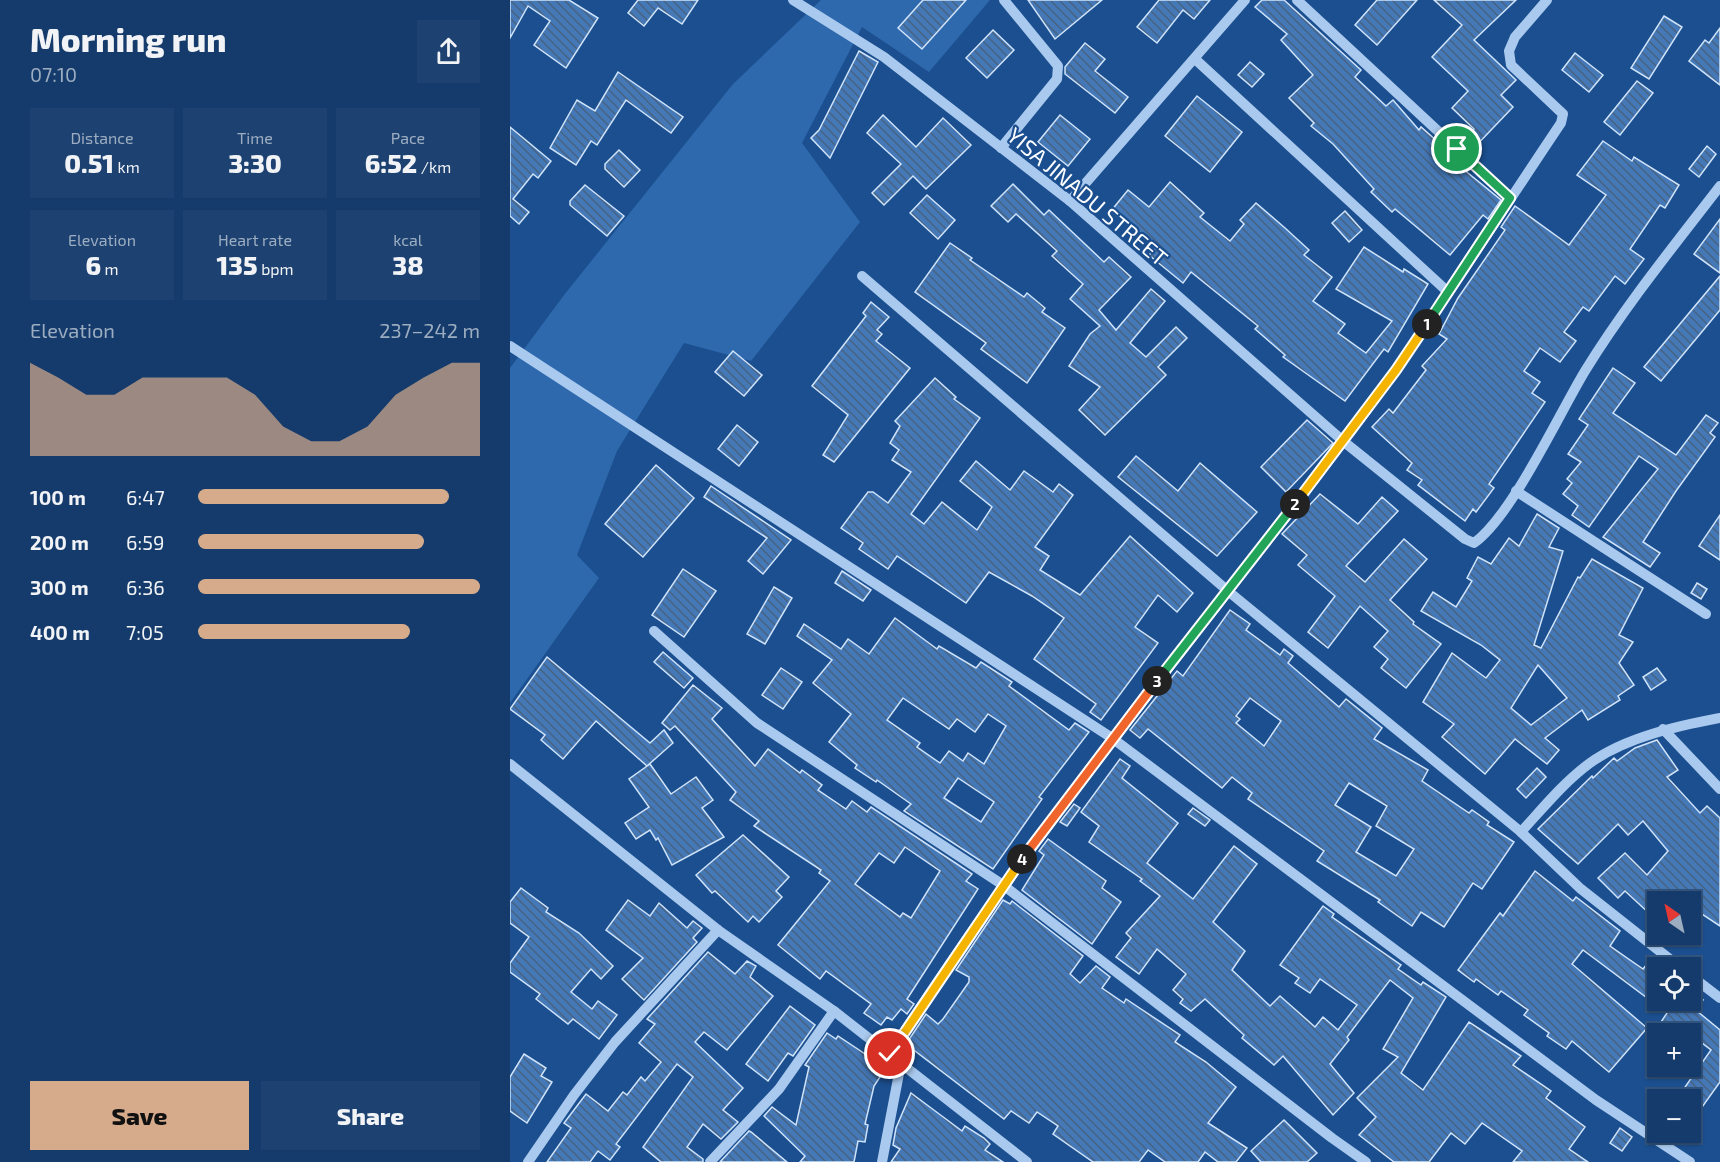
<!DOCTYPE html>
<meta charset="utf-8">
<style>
body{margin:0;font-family:"Exo 2",sans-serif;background:#1d4271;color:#f1f3f6;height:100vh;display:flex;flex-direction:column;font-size:22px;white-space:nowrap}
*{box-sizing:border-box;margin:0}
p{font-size:20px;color:#9dadc1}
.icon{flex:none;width:33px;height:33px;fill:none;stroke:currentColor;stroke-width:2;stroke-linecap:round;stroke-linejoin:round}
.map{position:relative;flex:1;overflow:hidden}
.side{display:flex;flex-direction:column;background:#143b6b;width:510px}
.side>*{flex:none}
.needle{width:39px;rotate:326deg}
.fabs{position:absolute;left:1137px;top:891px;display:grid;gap:12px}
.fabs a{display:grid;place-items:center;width:54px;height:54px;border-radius:0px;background:#143b6b;box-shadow:0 2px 4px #0004,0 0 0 2px #33557e;font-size:30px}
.pin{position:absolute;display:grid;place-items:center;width:51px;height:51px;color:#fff;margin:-26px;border:3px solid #fff;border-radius:50%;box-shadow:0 2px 6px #0007}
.km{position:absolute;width:30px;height:30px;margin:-15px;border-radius:50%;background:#222;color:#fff;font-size:16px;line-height:30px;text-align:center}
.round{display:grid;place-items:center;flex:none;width:63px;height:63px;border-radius:0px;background:#1d4271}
.headline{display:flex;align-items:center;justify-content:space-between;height:102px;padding:0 30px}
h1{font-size:33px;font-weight:800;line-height:45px}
.stats{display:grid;grid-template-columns:repeat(3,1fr);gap:9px;height:102px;padding:6px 30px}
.stats div{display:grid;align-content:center;border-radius:0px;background:#1d4271;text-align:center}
.stats b{font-size:26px;font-weight:800}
.stats small{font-size:16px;font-weight:400}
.stats p{font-size:16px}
.chart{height:168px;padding:12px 30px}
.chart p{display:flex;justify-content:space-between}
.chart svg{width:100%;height:108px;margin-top:6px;fill:#d6ab8b;opacity:.7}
.primary-button{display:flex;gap:12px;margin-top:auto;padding:12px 30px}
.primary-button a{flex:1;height:69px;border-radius:0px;background:#d6ab8b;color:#111;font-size:24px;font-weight:800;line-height:69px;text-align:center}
.primary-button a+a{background:#1d4271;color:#f1f3f6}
ul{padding:0 30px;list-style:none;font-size:20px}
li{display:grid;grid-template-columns:96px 72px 1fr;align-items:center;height:45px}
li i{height:15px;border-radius:8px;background:#d6ab8b}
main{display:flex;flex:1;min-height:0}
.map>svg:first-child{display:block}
.grass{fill:#2e69ad}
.building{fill:url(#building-back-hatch);stroke:#cfe3fa;stroke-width:1.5;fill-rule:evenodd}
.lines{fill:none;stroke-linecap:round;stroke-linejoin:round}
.minor{stroke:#a9c9ee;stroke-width:10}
.split-1-casing{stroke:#fff;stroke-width:12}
.split-2-casing{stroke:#fff;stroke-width:12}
.split-3-casing{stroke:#fff;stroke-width:12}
.split-4-casing{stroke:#fff;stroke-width:12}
.split-5-casing{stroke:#fff;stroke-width:12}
.split-1{stroke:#22a559;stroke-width:8}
.split-2{stroke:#f5b400;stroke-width:8}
.split-3{stroke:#22a559;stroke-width:8}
.split-4{stroke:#f0652b;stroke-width:8}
.split-5{stroke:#f5b400;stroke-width:8}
.labels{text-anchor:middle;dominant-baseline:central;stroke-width:4.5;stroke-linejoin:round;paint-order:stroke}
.street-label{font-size:22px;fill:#fff;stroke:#1b4f8f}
</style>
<main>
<section class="side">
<div class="headline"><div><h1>Morning run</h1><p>07:10</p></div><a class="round"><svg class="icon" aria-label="share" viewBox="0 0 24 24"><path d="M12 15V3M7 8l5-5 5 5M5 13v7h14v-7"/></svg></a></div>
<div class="stats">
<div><p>Distance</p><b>0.51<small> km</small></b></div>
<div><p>Time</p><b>3:30</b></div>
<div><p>Pace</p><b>6:52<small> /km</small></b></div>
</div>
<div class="stats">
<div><p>Elevation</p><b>6<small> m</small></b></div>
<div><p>Heart rate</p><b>135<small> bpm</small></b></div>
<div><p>kcal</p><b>38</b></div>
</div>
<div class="chart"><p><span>Elevation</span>237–242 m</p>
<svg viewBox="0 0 160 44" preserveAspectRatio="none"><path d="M0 44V6L10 12L20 19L30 19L40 12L50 12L60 12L70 12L80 19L90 32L100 38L110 38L120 32L130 19L140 12L150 6L160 6V44z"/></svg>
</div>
<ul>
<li><b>100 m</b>6:47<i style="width:89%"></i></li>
<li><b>200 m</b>6:59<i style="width:80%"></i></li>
<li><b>300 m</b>6:36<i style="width:100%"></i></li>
<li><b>400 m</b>7:05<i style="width:75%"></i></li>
</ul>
<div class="primary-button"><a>Save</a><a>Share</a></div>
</section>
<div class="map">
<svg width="1210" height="1162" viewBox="0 0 1210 1162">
<defs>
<pattern id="building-back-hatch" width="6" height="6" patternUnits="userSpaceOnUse" patternTransform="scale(1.5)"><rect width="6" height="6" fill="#4478b7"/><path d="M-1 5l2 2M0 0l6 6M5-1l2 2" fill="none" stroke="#486282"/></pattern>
</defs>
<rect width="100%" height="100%" fill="#1b4f8f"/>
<polygon class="grass" points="311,0 480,0 419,72 352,27 292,143 350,222 241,361 174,343 107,451 67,555 89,578 0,703 0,368 54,295 223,84"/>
<g class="building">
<polygon points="0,0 59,0 88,18 56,68 24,45 40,21 18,6 0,38"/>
<polygon points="128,0 188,0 172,24 148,8 134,26 118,13"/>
<polygon points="413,0 456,0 412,49 388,28"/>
<polygon points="518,0 592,0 545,39"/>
<polygon points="649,0 700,0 684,19 673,10 647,43 627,27"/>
<polygon points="752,0 774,0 851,70 845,77 876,106 883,100 909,130 911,127 928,142 958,173 991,200 978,219 973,215 940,255 885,209 882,212 861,192 864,189 823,144 801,126 804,123 779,98 803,75 771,40 777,34 745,7"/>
<polygon points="867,0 907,0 867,45 845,25"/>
<polygon points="924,0 1006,0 964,40 1006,80 991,95 1003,107 961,151 951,142 964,129 942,108 958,91 922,57 952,25"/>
<polygon points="1154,16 1172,27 1139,79 1121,68"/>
<polygon points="1210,28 1210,85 1179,61 1195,40 1199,43"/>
<polygon points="483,30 504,50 477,78 456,58"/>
<polygon points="575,43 595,59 585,71 618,97 605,113 555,74 555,67"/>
<polygon points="349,51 368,62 320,158 301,138 309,130"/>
<polygon points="1065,53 1093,75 1079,92 1052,70"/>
<polygon points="740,62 754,74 742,87 728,75"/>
<polygon points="108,72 173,117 161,133 116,100 87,145 81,141 66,165 40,148 67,100 85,111"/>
<polygon points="1127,81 1143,93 1110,135 1094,122"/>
<polygon points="687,96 732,132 700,172 655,136"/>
<polygon points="373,115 406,147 433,118 461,145 416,189 403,176 374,205 362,193 391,164 357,133"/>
<polygon points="550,115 580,139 558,166 528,142"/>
<polygon points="0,127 41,161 28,178 23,174 3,199 19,212 9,224 0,216"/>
<polygon points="1093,141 1122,161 1124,157 1169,185 1155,208 1150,205 1120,249 1134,259 1115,284 1105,276 1079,311 1073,307 1054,332 1066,341 1050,362 1030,348 1014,371 1030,382 1022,393 1035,402 979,484 984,488 966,512 963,509 955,521 908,485 912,480 897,470 902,463 862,427 879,409 883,413 916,370 912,366 937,339 929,334 948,298 995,230 991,227 1005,206 1059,245 1096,195 1067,175"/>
<polygon points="1197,146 1206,154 1189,177 1179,169"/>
<polygon points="109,150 130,170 114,187 95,169 95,164"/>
<polygon points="660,182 694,213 690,217 720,241 734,224 730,220 746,203 775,228 799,250 794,255 822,277 803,301 835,324 828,333 856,353 882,321 826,289 854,247 893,272 894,269 918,284 878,352 874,349 835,401 773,357 775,355 745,329 748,326 681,272 673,283 651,265 639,255 646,248 601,211 618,190 639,207"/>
<polygon points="503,184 534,215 539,210 594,262 599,257 621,277 589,310 606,330 641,289 655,301 620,343 636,357 666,327 677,338 648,367 656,375 595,435 569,410 590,387 559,366 580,334 590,326 560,299 573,284 542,256 547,251 506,214 498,222 481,206"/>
<polygon points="75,185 114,216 97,236 60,205 60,201"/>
<polygon points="417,195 445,220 428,239 400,213"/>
<polygon points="835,211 852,230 839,242 822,223"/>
<polygon points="1210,219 1210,273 1184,254"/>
<polygon points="440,243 462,258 460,260 514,297 517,293 535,308 532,312 555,328 517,383 471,349 476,343 405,292"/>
<polygon points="1210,276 1210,310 1151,381 1134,367"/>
<polygon points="361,302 379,317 367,330 372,334 366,341 400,368 324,462 313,455 338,415 302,386 356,316 353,313"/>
<polygon points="223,351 252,375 234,396 205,372"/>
<polygon points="1103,368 1125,383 1103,413 1166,455 1196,415 1208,423 1200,433 1205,437 1166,491 1133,542 1150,553 1140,567 1093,537 1148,469 1129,456 1079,527 1062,515 1068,506 1053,494 1062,483 1057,479 1071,462 1058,454 1078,425 1069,419"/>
<polygon points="425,378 446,397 444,399 470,418 401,514 414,524 432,502 467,530 482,507 450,481 466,461 500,490 514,471 543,492 549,484 563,495 525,547 539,556 530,570 570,595 620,536 683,593 667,612 648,595 625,627 648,643 591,720 580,712 586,704 524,659 554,618 522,596 479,572 456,603 387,556 378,569 349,549 353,543 331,528 358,492 363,492 378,503 401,472 382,460 389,450 380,443 390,426 385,421"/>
<polygon points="797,420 823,443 776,492 751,467"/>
<polygon points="227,425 248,442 229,466 208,449"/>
<polygon points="626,456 668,491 690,463 747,512 707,556 608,477"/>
<polygon points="146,465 184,498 133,557 95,524"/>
<polygon points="201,486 281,540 253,574 238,561 257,538 194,497"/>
<polygon points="810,494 848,524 872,497 888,511 836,566 855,582 894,539 917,559 880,600 904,622 903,624 931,644 896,688 871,668 878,659 864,647 878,631 850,606 818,648 798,632 825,596 788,565 797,555 772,534"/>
<path d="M 1027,514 L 1049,528 L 1039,547 L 1053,551 L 1024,645 L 1031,648 L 1068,577 L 1070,578 L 1082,559 L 1133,588 L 1109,635 L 1123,642 L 1109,663 L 1124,685 L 1108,696 L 1110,700 L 1078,720 L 1072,710 L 1035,738 L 1049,750 L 1037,764 L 1005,739 L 975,774 L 932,737 L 944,724 L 913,702 L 942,653 L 976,678 L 990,660 L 971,645 L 911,611 L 923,592 L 946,607 L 962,581 L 957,578 L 968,557 L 981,564 L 999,538 L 1009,546 ZM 1028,665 L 1057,698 L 1021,725 L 1001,708 Z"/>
<polygon points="1210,515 1210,560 1189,546"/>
<polygon points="173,569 206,591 174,637 142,615"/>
<polygon points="332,571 361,590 353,601 325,583"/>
<polygon points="1187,583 1197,589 1191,599 1181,593"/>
<polygon points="264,587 282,598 255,644 237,634"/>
<path d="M 720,610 L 740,624 L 736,630 L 770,655 L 774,649 L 783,656 L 778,663 L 829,707 L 836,699 L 872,728 L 864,739 L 918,770 L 912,781 L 959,813 L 962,810 L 979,822 L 977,825 L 1004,842 L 972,889 L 963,883 L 934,927 L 911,912 L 902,926 L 868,902 L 870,900 L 807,861 L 814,851 L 738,799 L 742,793 L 722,777 L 712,788 L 638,729 L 630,738 L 620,730 L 667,671 L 673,676 ZM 740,698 L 771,721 L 754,746 L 726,723 L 730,719 L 726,716 ZM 839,783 L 877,806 L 866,826 L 904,849 L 886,876 L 846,852 L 861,827 L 825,805 Z"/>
<path d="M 385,618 L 427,649 L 429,646 L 466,668 L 471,662 L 502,682 L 499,686 L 559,730 L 565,723 L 579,732 L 529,797 L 532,799 L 483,869 L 394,811 L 401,804 L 367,780 L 366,782 L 345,768 L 347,765 L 319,742 L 341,714 L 303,683 L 322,660 L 287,636 L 294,624 L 331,649 L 338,639 L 359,654 ZM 393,698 L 439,729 L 447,719 L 465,732 L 478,714 L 496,726 L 474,764 L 458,753 L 453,761 L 439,751 L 430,763 L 407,747 L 410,743 L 377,720 ZM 448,778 L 484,802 L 471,822 L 434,798 Z"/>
<polygon points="153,652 183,678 174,688 144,662"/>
<polygon points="37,657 140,743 154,730 163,743 137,766 86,721 53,759 31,740 35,735 0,709"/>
<polygon points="271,668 292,682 273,709 252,695"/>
<polygon points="1147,668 1156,680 1141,690 1133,677"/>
<path d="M 183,685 L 212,708 L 202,719 L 245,766 L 258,749 L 290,773 L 292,770 L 312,785 L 308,790 L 336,809 L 342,801 L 357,812 L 361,807 L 462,874 L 456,881 L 468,889 L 399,996 L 397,999 L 404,1004 L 397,1014 L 391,1009 L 382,1020 L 377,1017 L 371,1025 L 354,1013 L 361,1004 L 316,971 L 310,979 L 268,945 L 320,881 L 309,873 L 311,870 L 244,826 L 249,821 L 220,800 L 226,792 L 165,726 L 160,730 L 152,723 ZM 395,847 L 430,871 L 401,918 L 393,913 L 390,917 L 345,884 L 369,853 L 384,863 Z"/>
<polygon points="1147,740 1168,770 1157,777 1190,813 1197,806 1210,818 1210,926 1180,906 1180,902 1175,902 1161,893 1154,902 1148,902 1148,908 1141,915 1115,891 1108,898 1088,878 1115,853 1137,875 1158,851 1133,821 1118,835 1108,824 1068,864 1028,829 1082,776 1083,778 1104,758 1107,761 1125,748"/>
<polygon points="610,759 620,766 612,778 668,823 637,863 683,899 724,846 747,864 703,922 735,951 722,970 760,1006 770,996 805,1027 813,1017 828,1030 847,1005 810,979 800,993 785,983 789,978 770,965 813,906 824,914 822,917 891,965 888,969 911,985 913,982 936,997 891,1073 913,1090 959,1022 1011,1056 1003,1065 1041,1091 1036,1098 1075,1127 1059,1149 1078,1162 1003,1162 1012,1151 972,1123 955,1144 941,1133 919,1162 884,1162 849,1135 866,1117 847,1098 888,1057 873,1049 903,998 880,980 837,1037 839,1040 820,1064 844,1093 823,1115 773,1056 764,1065 732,1038 734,1035 695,999 681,1011 670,1003 673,999 663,990 676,974 647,949 629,974 606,957 621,938 616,933 650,896 630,881 632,879 579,842 589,826 571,812"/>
<polygon points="140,764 161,794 186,777 203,800 192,808 214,837 162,865 148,838 146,840 140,830 126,839 115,823 139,807 119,779"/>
<polygon points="1027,768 1036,777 1016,798 1007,789"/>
<polygon points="564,804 570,808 557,826 550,822"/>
<polygon points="683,808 700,820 695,826 678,814"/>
<polygon points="233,835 279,877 266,891 272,897 249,922 243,916 238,922 205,891 202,893 186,875"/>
<polygon points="538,839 596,881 592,888 611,902 582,944 512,890 534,855 529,851"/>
<polygon points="1025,871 1063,901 1066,897 1110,931 1100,946 1133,969 1137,964 1148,972 1148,1000 1193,1000 1187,1011 1210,1030 1210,1082 1180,1124 1180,1100 1166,1100 1201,1050 1180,1034 1143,1034 1157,1013 1073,950 1062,964 1137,1028 1099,1072 1062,1041 1056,1049 1037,1036 1039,1033 1014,1015 1018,1010 991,991 988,995 966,979 964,982 948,970 990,913 993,916"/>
<polygon points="11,888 38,908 36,912 69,933 103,966 91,979 81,969 61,992 82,1009 88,1001 107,1015 89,1039 63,1019 58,1024 26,999 30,994 0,972 0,963 19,937 0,923 0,902"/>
<polygon points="118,900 140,916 149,903 177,928 183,921 192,928 183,938 187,942 134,1000 112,979 133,958 96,930"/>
<polygon points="493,900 500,904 502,901 573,956 560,974 570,983 586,966 600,977 592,988 614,1003 616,999 670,1035 665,1042 696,1062 726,1087 698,1123 737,1148 726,1162 708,1162 695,1152 688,1162 655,1162 638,1150 629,1162 583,1162 543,1134 548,1126 527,1112 519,1123 501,1111 494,1119 396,1044 416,1014 428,1024 433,1019 459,982 459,977 446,970"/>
<polygon points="198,952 225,974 237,961 246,966 240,977 263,996 217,1050 194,1032 185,1042 233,1088 213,1110 228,1122 211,1139 193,1124 177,1147 193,1159 193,1162 151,1162 133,1147 183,1077 167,1064 106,1144 110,1147 100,1160 88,1151 80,1162 37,1162 61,1128 54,1123 76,1094 98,1111 113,1092 117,1095 131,1077 135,1081 151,1062 129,1043 145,1024 137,1019"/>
<polygon points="280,1006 305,1025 283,1056 278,1053 258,1081 236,1064"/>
<polygon points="317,1033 326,1039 328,1036 376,1068 364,1086 355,1124 358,1125 355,1142 348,1141 344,1162 290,1162 295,1156 254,1116 262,1107 286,1125 299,1067 295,1065"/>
<polygon points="14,1054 36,1068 31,1076 42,1082 17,1123 0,1111 0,1077"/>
<polygon points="401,1093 452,1131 455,1126 474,1138 480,1144 475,1150 493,1162 381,1162 390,1149 383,1145 386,1128"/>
<polygon points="774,1120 807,1153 797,1162 751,1162 741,1151"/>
<polygon points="1110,1128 1122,1137 1112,1151 1100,1143"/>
<polygon points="239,1131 241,1132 277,1162 210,1162"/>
</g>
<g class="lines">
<g class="minor">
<path d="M 283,0 L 374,57 L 560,201 L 833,441 L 955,539 L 964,543 C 1002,516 1049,414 1075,371 C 1115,306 1163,247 1210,186"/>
<polyline points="787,0 1000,198"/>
<polyline points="685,59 938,292"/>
<polyline points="491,148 547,79 548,66 494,0"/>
<polyline points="560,201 735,0"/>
<polyline points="352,276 718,591 1011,832 1071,889 1171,968"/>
<polyline points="0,346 602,738 1086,1100 1180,1162"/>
<polyline points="1006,491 1196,614"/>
<polyline points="144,631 247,723 493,885 822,1138 856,1162"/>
<polyline points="1153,729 1210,789"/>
<polyline points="0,764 208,930 324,1011 517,1162"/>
<path d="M 1011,832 C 1033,808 1054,782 1080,763 C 1116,737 1168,726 1210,718"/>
<polyline points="1180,975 1210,998"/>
<path d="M 380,1054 C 517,839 679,645 833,442 C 911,339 979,230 1051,123 L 1053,114 L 1001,65 L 999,51 L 1005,37 L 1037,0"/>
<polyline points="18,1162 64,1095 105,1042 208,930"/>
<polyline points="200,1162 269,1089 324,1011"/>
<polyline points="372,1162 391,1063"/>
</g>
</g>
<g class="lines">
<defs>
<polyline id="split-1" points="917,324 1000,198 947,149"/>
<polyline id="split-2" points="785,504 886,370 917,324"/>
<polyline id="split-3" points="647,681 785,504"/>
<polyline id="split-4" points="512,859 647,681"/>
<polyline id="split-5" points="380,1054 512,859"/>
</defs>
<use href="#split-1" class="split-1-casing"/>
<use href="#split-2" class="split-2-casing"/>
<use href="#split-3" class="split-3-casing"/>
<use href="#split-4" class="split-4-casing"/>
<use href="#split-5" class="split-5-casing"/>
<use href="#split-1" class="split-1"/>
<use href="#split-2" class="split-2"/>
<use href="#split-3" class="split-3"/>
<use href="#split-4" class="split-4"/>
<use href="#split-5" class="split-5"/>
</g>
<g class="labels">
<g class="street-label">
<text transform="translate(578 196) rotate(40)">YISA JINADU STREET</text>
</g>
</g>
</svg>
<div class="fabs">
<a><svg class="needle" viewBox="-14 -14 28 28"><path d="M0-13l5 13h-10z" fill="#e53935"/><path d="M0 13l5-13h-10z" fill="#9dadc1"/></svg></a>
<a><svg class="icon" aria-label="locate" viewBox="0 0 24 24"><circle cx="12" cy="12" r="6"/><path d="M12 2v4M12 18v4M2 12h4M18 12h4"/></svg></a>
<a>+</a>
<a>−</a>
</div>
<div class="pin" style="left:947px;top:149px;background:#1e9e55"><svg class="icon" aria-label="arrive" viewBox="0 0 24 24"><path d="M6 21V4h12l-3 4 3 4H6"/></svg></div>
<div class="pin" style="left:380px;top:1054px;background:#d93025"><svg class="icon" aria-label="check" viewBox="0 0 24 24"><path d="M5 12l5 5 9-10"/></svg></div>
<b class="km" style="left:917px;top:324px">1</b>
<b class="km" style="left:785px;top:504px">2</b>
<b class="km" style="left:647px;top:681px">3</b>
<b class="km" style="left:512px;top:859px">4</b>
</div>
</main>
